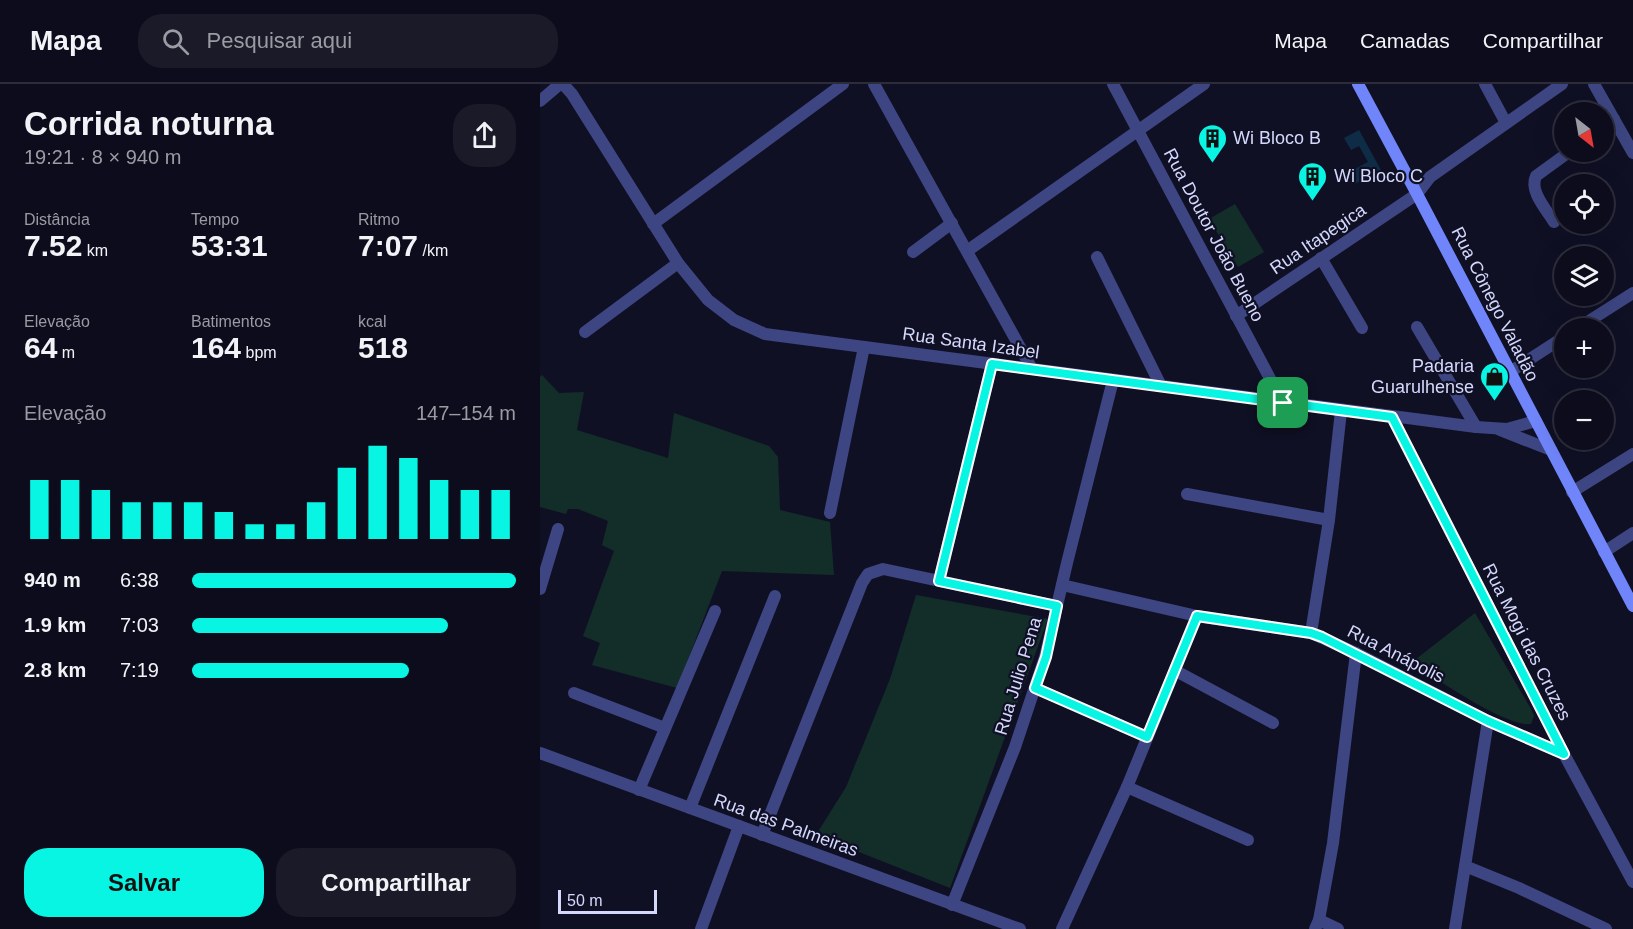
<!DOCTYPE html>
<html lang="pt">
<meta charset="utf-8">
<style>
body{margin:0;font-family:Arial,sans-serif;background:#1a1a29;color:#f1f3f6;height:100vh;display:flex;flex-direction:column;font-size:22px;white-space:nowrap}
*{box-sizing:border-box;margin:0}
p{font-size:20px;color:#9a9ba3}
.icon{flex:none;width:33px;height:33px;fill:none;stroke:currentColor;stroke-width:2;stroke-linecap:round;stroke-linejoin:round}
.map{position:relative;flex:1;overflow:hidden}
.drawer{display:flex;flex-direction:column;background:#0c0c1c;width:540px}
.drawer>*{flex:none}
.needle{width:39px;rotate:149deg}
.tools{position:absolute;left:1014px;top:18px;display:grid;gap:12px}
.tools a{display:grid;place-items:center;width:60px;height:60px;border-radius:50%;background:#0c0c1c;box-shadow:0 6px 24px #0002,0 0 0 2px #2c2c3b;font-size:30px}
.scale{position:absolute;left:18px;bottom:15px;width:99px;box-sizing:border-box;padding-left:6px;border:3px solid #d5d8fd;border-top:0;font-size:16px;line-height:21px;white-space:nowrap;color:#d5d8fd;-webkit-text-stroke:4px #101025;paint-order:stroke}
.pin{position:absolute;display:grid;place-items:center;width:51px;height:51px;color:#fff;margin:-26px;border-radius:12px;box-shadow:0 3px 9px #0006}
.round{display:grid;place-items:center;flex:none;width:63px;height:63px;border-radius:24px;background:#1a1a29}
.head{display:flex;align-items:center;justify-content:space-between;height:102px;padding:0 24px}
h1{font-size:33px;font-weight:600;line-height:45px}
.stats{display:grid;grid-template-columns:repeat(3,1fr);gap:9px;height:102px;padding:6px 24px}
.stats div{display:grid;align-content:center}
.stats b{font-size:30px;font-weight:600}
.stats small{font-size:16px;font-weight:400}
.stats p{font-size:16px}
.chart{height:168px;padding:12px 24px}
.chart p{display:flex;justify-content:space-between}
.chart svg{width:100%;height:108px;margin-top:6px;stroke:#09f5e3;stroke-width:6}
.primary-button{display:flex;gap:12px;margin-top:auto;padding:12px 24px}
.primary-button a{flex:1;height:69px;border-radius:24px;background:#09f5e3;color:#111;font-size:24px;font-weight:600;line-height:69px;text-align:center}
.primary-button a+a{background:#1a1a29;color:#f1f3f6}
ul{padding:0 24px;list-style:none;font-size:20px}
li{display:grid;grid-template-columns:96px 72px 1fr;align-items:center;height:45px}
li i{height:15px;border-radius:8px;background:#09f5e3}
header{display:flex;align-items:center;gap:36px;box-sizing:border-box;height:84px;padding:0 30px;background:#0c0c1c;border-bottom:2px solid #2c2c3b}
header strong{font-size:28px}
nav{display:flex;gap:33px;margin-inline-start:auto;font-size:21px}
.search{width:420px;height:54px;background:#1a1a29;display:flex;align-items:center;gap:15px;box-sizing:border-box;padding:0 21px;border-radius:24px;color:#9a9ba3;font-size:22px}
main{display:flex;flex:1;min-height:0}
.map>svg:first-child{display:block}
.green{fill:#132e29}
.water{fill:#0e2c45}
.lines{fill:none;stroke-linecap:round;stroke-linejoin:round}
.street{stroke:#3d4682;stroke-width:12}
.secondary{stroke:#7085fa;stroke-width:12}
.route-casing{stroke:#fff;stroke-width:12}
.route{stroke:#09f5e3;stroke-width:8}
.labels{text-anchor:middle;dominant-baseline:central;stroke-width:4.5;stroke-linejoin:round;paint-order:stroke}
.poi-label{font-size:18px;fill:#d5d8fd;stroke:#101025;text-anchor:start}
.street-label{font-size:18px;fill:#d5d8fd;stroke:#101025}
</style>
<header>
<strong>Mapa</strong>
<div class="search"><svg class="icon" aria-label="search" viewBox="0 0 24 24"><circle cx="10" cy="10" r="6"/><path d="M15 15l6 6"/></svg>Pesquisar aqui</div>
<nav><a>Mapa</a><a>Camadas</a><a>Compartilhar</a></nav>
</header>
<main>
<section class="drawer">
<div class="head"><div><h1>Corrida noturna</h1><p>19:21 · 8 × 940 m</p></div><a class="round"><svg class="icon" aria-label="share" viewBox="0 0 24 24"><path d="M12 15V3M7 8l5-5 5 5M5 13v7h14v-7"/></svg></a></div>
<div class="stats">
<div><p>Distância</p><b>7.52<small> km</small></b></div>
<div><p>Tempo</p><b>53:31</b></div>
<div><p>Ritmo</p><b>7:07<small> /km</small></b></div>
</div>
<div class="stats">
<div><p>Elevação</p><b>64<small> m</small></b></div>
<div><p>Batimentos</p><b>164<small> bpm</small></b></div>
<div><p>kcal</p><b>518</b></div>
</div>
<div class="chart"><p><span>Elevação</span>147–154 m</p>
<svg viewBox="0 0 160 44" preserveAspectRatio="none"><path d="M5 44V20M15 44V20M25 44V24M35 44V29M45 44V29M55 44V29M65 44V33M75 44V38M85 44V38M95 44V29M105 44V15M115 44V6M125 44V11M135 44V20M145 44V24M155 44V24"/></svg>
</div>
<ul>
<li><b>940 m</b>6:38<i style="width:100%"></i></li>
<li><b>1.9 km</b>7:03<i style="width:79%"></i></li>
<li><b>2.8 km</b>7:19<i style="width:67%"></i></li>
</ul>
<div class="primary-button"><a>Salvar</a><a>Compartilhar</a></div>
</section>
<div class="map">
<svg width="1093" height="845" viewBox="0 0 1093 845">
<rect width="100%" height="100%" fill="#101025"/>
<g class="green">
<polygon points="695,120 724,168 698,183 669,135"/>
<polygon points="2,291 19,309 44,308 37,346 128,374 134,329 229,362 238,373 240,426 290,438 294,491 182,487 137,604 52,581 60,559 43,552 74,467 62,461 68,437 38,425 28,425 26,430 0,423 0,293"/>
<polygon points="376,511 508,535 410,804 276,751 306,703 350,595"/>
<path d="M 935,529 L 991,625 L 994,632 L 991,640 C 965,643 896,594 871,579 Z"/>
</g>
<polygon class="water" points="819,46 842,88 835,92 830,83 822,88 825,94 815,100 809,88 828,78 819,62 811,66 804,54"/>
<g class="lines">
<g class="street">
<polyline points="23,0 32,10 138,179 168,216 194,236 225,250 936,343 967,345 996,337"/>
<polyline points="334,0 492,285"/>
<polyline points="573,0 743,319"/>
<polyline points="945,0 966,39"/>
<polyline points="1054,0 1093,69"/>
<polyline points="0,17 20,0"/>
<polyline points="1064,42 1074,35"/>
<path d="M 1014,138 C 1006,125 989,107 996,92 L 1029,68"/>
<polyline points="113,140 303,0"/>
<polyline points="427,167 664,0"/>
<polyline points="373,168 412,139"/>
<polyline points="557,173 621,302"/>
<polyline points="781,174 822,244"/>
<polyline points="696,232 877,110 890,93 1022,0"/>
<polyline points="877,243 936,343"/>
<polyline points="1038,244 1093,209"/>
<polyline points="45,248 138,179"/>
<polyline points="970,288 1024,253"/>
<polyline points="852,333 1024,670 1093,798"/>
<polyline points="960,346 1011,366"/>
<polyline points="1032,408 1093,370"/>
<polyline points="647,410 789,436"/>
<polyline points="290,429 324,263"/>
<polyline points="1064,468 1093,449"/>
<polyline points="399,497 452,280"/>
<polyline points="522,501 657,532 771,549 816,569 948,637 1024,670"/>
<polyline points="0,505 18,445"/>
<polyline points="771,549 789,436 801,327"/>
<polyline points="636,587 733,639"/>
<polyline points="495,604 607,653"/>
<polyline points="34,609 125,644"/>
<polyline points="0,669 480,845"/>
<polyline points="587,703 708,756"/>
<polyline points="99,706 175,527"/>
<polyline points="150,724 235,512"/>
<polyline points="222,751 322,499 328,490 343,485 517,522"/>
<polyline points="925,782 979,804 1066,845"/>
<polyline points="412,821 475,663 505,573 527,479 573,296"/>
<polyline points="779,836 798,845"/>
<polyline points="161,845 199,742"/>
<polyline points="522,845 587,703 657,532"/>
<polyline points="775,845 779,836 793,759 816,569"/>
<polyline points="915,845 948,637"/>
</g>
<polyline class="secondary" points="818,0 877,110 1093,522"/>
</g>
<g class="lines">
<defs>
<polygon id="route" points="452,280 852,333 1024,670 948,637 782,553 771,549 657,532 607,653 495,604 506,573 517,522 399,497"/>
</defs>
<use href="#route" class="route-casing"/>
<use href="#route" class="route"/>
</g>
<defs>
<symbol id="building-pin" viewBox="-11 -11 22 30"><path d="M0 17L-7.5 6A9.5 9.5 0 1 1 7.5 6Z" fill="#09f5e3" stroke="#101025"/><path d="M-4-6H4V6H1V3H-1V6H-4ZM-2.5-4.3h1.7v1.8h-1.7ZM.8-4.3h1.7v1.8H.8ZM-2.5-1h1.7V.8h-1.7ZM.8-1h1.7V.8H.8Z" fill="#111"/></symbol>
<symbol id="shop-pin" viewBox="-11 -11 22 30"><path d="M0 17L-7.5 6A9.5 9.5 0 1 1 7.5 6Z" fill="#09f5e3" stroke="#101025"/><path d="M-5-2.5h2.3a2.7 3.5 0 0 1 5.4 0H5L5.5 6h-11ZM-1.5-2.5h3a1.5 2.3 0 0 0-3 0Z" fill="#111"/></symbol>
</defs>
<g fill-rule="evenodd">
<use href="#building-pin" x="656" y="38" width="33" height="45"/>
<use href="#building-pin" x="756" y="76" width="33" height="45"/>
<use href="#shop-pin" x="938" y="276" width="33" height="45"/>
</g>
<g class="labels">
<g class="poi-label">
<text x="693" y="54">Wi Bloco B</text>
<text x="794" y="92">Wi Bloco C</text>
<text x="934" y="282" text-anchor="end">Padaria<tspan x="934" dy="21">Guarulhense</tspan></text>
</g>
<g class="street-label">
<text transform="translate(674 151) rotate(62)">Rua Doutor João Bueno</text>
<text transform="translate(778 155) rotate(-34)">Rua Itapegica</text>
<text transform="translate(955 220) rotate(63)">Rua Cônego Valadão</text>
<text transform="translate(431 259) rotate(8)">Rua Santa Izabel</text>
<text transform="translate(987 558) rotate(63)">Rua Mogi das Cruzes</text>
<text transform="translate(856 570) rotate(27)">Rua Anápolis</text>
<text transform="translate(478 592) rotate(-73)">Rua Julio Pena</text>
<text transform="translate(246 741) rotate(20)">Rua das Palmeiras</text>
</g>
</g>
</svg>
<div class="tools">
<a><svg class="needle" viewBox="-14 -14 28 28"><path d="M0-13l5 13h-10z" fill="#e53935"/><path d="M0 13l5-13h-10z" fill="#9a9ba3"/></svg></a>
<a><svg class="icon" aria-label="locate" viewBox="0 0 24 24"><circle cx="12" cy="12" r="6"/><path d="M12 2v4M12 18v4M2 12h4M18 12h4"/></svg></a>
<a><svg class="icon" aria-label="layers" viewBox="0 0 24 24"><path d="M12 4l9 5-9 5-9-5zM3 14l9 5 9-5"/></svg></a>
<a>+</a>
<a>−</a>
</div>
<div class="scale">50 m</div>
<div class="pin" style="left:743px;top:319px;background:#1e9e55"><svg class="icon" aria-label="arrive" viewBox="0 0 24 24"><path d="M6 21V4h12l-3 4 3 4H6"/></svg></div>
</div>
</main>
